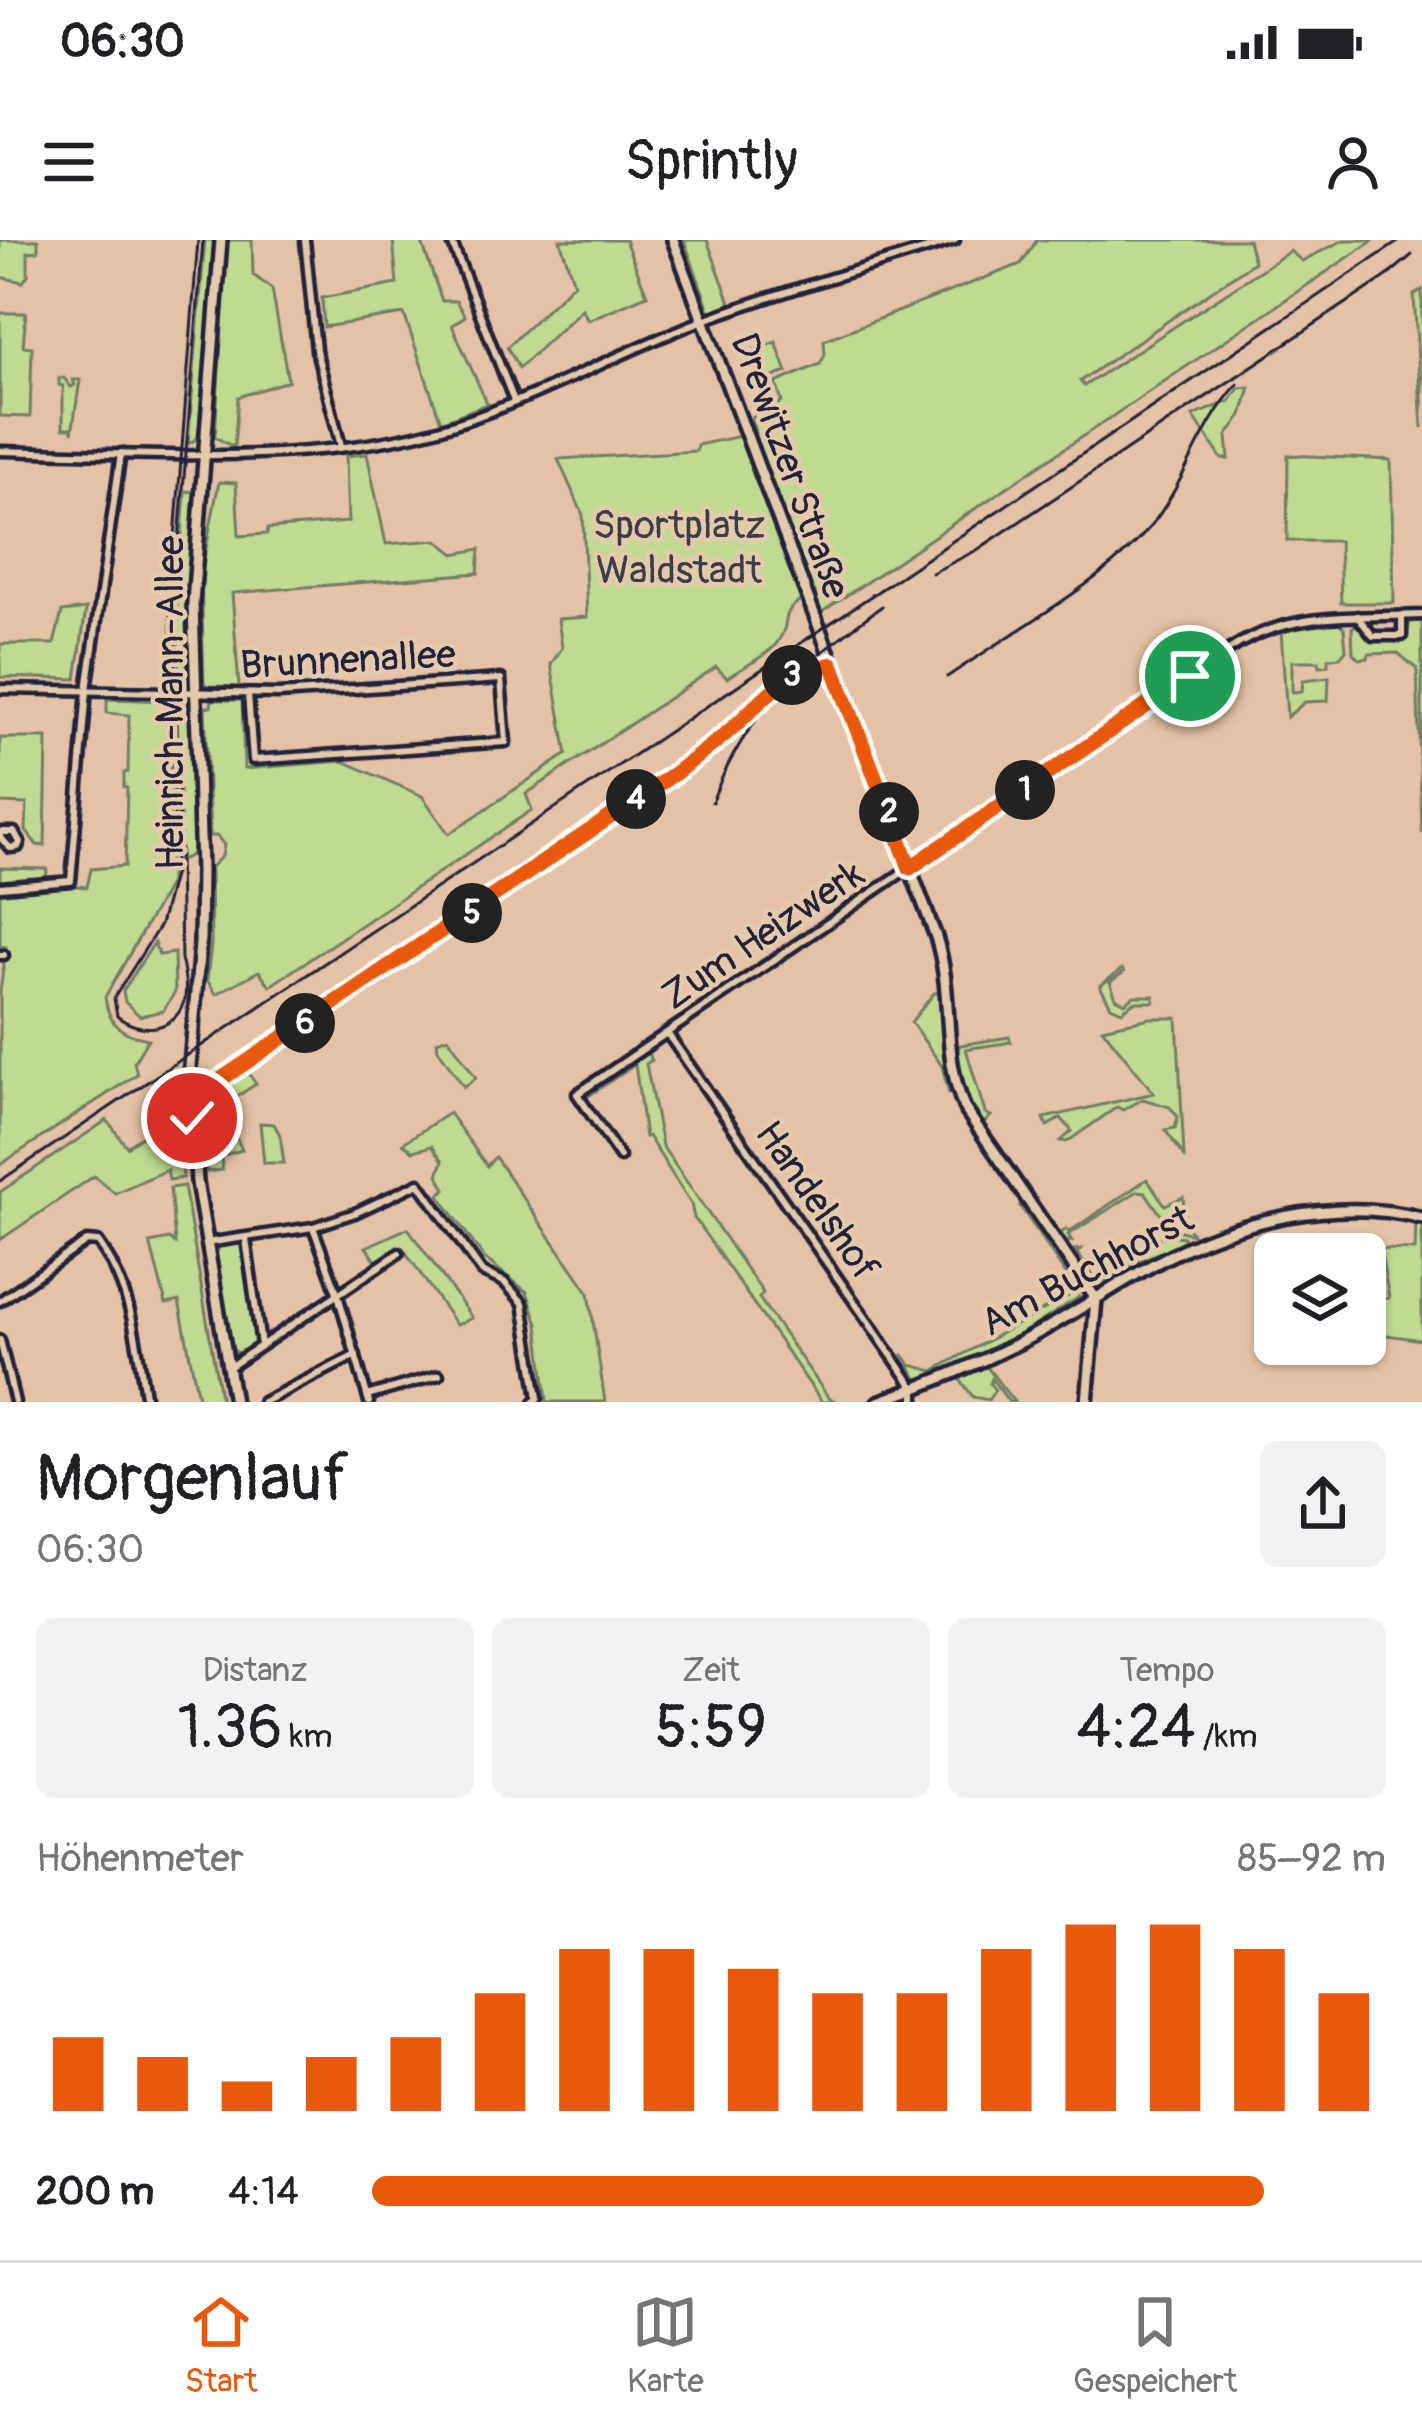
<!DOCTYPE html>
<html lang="de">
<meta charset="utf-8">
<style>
body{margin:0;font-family:Pangolin,sans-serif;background:#f2f2f2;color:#202124;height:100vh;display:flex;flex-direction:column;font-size:45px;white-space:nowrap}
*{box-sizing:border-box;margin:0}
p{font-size:39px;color:#757577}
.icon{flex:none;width:66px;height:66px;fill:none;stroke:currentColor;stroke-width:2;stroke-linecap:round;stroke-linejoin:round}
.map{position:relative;height:1162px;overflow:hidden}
.side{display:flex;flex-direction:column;background:#fff;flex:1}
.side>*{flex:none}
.fabs{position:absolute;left:1254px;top:993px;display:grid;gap:24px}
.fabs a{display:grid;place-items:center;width:132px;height:132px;border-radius:18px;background:#fff;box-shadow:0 3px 9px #0004;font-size:60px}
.pin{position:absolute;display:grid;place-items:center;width:102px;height:102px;color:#fff;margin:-51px;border:6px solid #fff;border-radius:50%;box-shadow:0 3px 12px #0007}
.km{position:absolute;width:60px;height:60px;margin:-30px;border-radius:50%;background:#222;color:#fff;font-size:33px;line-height:60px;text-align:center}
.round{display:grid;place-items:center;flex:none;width:126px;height:126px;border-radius:18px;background:#f2f2f2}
.summary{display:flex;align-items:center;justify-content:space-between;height:204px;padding:0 36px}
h1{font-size:66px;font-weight:600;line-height:90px}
.figures{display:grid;grid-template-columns:repeat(3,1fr);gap:18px;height:204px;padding:12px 36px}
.figures div{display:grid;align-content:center;border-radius:18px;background:#f2f2f2;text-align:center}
.figures b{font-size:60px;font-weight:600}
.figures small{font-size:33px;font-weight:400}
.figures p{font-size:33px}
.chart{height:336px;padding:24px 36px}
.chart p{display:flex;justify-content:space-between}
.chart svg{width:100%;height:216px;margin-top:12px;stroke:#ea580c;stroke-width:6}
ul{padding:0 36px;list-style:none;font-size:39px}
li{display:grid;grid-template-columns:192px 144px 1fr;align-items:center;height:90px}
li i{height:30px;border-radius:15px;background:#ea580c}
.status{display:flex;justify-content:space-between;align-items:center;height:84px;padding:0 60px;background:#fff;direction:ltr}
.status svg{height:33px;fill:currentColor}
header{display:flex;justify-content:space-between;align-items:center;height:156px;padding:0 36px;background:#fff;font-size:54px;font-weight:600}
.tabs{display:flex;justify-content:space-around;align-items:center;height:168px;border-top:3px solid #e0e0e0;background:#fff;font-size:33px;color:#757577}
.tabs a{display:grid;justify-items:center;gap:6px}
.tabs .current{color:#ea580c}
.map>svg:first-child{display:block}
.green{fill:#c1da91;stroke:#727e66;stroke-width:3}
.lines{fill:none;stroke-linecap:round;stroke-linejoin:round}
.street-casing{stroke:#22223b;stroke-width:15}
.secondary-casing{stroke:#22223b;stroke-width:18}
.street{stroke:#e4c9ab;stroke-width:6}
.secondary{stroke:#e4c9ab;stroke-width:9}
.tram{stroke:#22223b;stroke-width:3}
.rail{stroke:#22223b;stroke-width:3}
.route-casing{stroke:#fff;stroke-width:24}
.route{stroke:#ea580c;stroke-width:15}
.labels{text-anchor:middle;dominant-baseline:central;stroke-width:9;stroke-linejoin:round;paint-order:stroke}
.street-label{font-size:39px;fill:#22223b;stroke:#e4c9ab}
.park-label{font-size:39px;fill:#3a3e48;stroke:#e4c9ab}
</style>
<div class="status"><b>06:30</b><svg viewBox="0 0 49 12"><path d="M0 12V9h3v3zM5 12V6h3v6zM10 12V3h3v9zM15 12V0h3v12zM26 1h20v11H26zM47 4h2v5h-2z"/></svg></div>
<header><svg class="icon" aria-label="menu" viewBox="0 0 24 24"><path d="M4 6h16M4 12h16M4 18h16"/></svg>Sprintly<svg class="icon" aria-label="person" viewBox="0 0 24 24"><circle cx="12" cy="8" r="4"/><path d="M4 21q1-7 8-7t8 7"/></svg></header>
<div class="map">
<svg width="1422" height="1162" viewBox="0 0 1422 1162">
<rect width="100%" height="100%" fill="#e5c2a6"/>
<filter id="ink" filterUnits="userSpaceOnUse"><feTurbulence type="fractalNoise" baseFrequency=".00833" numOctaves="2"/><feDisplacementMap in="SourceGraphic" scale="24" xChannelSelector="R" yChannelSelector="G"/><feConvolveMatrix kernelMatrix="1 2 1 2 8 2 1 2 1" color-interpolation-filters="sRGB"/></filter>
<g filter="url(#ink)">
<g class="green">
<polygon points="0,0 38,0 38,11 28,12 28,35 23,42 0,37"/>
<polygon points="205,0 217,0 198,198 188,204"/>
<polygon points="227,0 252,0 253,35 272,49 288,141 238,157 234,207 215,197"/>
<polygon points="393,0 421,0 442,61 456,61 465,76 452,85 487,164 441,182 404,74 324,87 322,58 397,44"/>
<polygon points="560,0 625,0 647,55 588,80 582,69 519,128 507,107 574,43"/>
<polygon points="684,0 707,0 731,65 710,72"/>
<path d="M 1037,0 L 1248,0 L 1254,22 L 1080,141 L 1084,146 L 1290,11 L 1302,21 L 1344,0 L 1374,0 L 822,372 L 819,374 L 815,352 C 771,375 796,378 776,404 C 766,417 741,428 727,438 L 716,427 L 526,554 L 532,570 L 270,746 L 259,731 L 216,754 L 207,740 L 211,704 L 210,628 L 222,616 L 224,605 L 217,596 L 210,596 L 205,467 L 211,467 L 212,460 L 242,460 L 244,529 L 343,521 L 422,556 L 449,594 L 567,514 L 551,424 L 562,408 L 558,379 L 587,377 L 583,275 L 558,219 L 696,211 L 697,205 L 755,193 L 752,178 L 782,162 L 776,143 L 820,124 L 825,115 L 824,100 L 1021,24 Z"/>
<polygon points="1422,50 1422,188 1414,55"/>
<polygon points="0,73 26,73 23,106 32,107 30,177 0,176"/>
<polygon points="776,102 787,132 765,140 754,110"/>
<polygon points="59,138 64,138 71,147 75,145 73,140 80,140 72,193 72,188 63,188 63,146 59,145"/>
<polygon points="1250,147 1242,175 1227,196 1229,219 1222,219 1193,176 1230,161 1239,148"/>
<polygon points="367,214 386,304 437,300 455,314 480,309 478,333 232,353 239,447 208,446 204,443 201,334 219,242 236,243 239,296 267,294 268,289 348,282 346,216"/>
<polygon points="1288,215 1391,220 1394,363 1341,363 1339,301 1287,301"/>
<polygon points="185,251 195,252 189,359 192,442 179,442 177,362"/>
<polygon points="86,369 76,439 0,437 0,404 54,404 62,372"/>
<polygon points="1422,381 1422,593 1417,429 1398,413 1369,414 1368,418 1359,419 1353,413 1352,388 1358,383 1371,397 1399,401 1407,395 1410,382"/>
<polygon points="1309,382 1338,382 1344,388 1346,410 1340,417 1328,418 1328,425 1320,426 1319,421 1292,421 1292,452 1302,451 1303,440 1329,437 1328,461 1305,462 1287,477 1281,391"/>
<path d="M 107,459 L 169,461 L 170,643 L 105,757 C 108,784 120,794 148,799 L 134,822 L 137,834 L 0,925 L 0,752 L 6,707 L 0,706 L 0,654 L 68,645 L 87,647 L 91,629 L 125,626 L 127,548 L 124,547 L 124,533 L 128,532 L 129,475 L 107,473 Z"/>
<polygon points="177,461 192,468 196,601 191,615 181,620"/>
<polygon points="0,498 47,498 45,606 37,605 26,591 27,564 0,563"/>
<polygon points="0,628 47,629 46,640 0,644"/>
<polygon points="154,703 159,715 174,713 175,752 163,771 140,776 125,762 123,751"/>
<polygon points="1122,729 1124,732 1110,742 1116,758 1125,763 1134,756 1154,756 1154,762 1134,762 1122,771 1111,766 1100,746"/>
<polygon points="934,753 943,753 947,840 953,853 949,854 942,826 911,782"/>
<polygon points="1150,778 1177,778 1184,916 1165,890 1175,888 1178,877 1170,867 1143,859 1123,870 1117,867 1067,902 1061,901 1072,891 1061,878 1047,886 1044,878 1154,853 1102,788"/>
<polygon points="448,797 476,838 464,847 438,809 437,801"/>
<polygon points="1009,797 1011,802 966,809 985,873 991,876 980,887 954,836 954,812 961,805"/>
<polygon points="648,814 652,820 646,824 662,906 763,1053 759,1058 829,1158 838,1162 822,1162 694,978 691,964 648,896 645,897 635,824 587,857 584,852 638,815"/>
<polygon points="247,831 256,844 222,866 242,910 221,916 222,930 207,932 202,880 207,854"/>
<polygon points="177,869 183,938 169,940 167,930 115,953 94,936 0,1000 0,952 107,880 127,907"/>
<polygon points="449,873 487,926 495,917 589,1053 605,1162 547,1162 538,1084 527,1052 484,1018 439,955 446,949 438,935 443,921 432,906 413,911 403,903"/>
<polygon points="260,883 274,884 280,895 284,923 264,923"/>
<polygon points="1147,939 1165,965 1183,957 1185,982 1192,994 1176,990 1177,983 1164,981 1159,986 1157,983 1163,978 1145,952 1138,951 1068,995 1072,1001 1067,1002 1061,993 1066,989 1069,992"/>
<polygon points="184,946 221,1162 199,1162 179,1061 166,1064 150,1003 169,999 175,1003 170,948"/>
<polygon points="1020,966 1024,966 1078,1048 1079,1057 1008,1103 918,1140 902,1114 911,1125 933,1131 1070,1055 1073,1045"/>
<polygon points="1416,981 1422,982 1422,1100 1365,1092 1365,1064 1389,1058 1380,1009 1415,1010"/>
<polygon points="408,988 472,1078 456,1085 402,1007 377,1022 366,1007"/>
<polygon points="1165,994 1183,997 1185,1002 1131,1024 1102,1043 1092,1040 1074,1010 1081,1009 1077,1013 1094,1037 1101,1038"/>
<polygon points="241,1003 257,1102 238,1113 230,1108 215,1017 220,1005"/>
<polygon points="983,1126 987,1127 1014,1162 1009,1162 992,1139 990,1144 995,1150 988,1160 973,1157 959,1138"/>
</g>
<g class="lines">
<defs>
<g id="street">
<polyline points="305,0 316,110 341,206"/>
<polyline points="451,0 514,161"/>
<path d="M 0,211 C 136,214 304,226 435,190 C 528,164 614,114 704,80 C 786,49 872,27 955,0"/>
<polyline points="1357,376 1373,396 1402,396 1402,377"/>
<polyline points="0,449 279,454 501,439 506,502 253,520 248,454"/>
<polyline points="0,592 14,592 20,602 18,607 10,608 0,597"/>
<polyline points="0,647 71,641 87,450 121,213"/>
<polyline points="0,715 4,715"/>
<polyline points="667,793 915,1149 915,1162"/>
<path d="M 191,852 L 214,844 L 674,534 C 692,520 711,507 728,492 C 771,454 773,438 832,424"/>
<path d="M 620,917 L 577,854 L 1227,411 C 1288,370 1352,378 1422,375"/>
<polyline points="313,987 338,1055 369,1162"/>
<polyline points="246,999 261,1105"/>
<polyline points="206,1003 313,987 355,973 419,943 482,1032 504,1042 523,1063 538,1158 534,1162"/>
<path d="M 0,1061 L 87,1001 L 98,1002 C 133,1049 137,1107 146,1162"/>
<polyline points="0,1100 15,1162"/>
<polyline points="228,1128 399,1013"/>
<polyline points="367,1156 439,1135"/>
<polyline points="263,1162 356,1115"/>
</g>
<g id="secondary">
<polyline points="221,0 193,363 201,630 200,703 190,826 197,942 234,1162"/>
<path d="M 673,0 L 936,697 C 955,757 940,812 965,869 L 1096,1059"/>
<path d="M 878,1162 C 927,1145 975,1125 1021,1102 C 1068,1078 1110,1048 1156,1023 C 1233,981 1335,956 1422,978"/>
<polyline points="1087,1162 1096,1059"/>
</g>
</defs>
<use href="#street" class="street-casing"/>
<use href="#secondary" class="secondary-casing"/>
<use href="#street" class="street"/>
<use href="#secondary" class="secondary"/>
<path class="tram" d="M 198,0 L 170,362 L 175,628 L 160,685 L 114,758 L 117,776 C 140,795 178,792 185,757 C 187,745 184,731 181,719 L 174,362 L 203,0"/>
<g class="rail">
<polyline points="932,333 977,310 1387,36 1412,15"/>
<path d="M 947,437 C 1006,396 1106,341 1150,287 C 1186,243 1199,186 1238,144"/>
<path d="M 712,562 C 746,469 805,423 882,366"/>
<polyline points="0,941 1401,0"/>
</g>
</g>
</g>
<g class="lines" filter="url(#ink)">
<defs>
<path id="route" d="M 192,878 L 191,852 L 214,844 L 674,534 C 692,520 711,507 728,492 C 770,455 773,438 832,424 L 910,628 L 1190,436"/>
</defs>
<use href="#route" class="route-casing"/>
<use href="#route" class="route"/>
</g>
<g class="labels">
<g class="street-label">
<text transform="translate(790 226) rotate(70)">Drewitzer Straße</text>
<text transform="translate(348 420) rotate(-3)">Brunnenallee</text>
<text transform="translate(170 463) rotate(-90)">Heinrich-Mann-Allee</text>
<text transform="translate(763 695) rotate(-34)">Zum Heizwerk</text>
<text transform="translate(817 961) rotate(55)">Handelshof</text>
<text transform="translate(1087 1031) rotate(-28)">Am Buchhorst</text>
</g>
<g class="park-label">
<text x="679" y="285">Sportplatz<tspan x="679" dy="45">Waldstadt</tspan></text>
</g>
</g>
</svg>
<div class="fabs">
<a><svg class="icon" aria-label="layers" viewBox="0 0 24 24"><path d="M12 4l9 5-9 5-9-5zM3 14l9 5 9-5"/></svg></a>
</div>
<div class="pin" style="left:1190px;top:436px;background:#1e9e55"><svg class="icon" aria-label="arrive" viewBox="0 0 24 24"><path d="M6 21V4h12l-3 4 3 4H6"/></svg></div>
<div class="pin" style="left:192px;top:878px;background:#d93025"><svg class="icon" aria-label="check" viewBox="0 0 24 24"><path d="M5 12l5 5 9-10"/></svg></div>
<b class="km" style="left:1025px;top:550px">1</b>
<b class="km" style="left:889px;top:572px">2</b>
<b class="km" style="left:792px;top:435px">3</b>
<b class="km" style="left:636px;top:559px">4</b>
<b class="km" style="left:472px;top:673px">5</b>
<b class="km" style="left:305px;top:783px">6</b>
</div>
<section class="side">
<div class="summary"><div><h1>Morgenlauf</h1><p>06:30</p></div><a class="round"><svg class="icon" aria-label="share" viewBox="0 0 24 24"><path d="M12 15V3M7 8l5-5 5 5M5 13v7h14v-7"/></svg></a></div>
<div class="figures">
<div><p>Distanz</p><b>1.36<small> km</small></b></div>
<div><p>Zeit</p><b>5:59</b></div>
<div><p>Tempo</p><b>4:24<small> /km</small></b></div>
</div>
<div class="chart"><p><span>Höhenmeter</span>85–92 m</p>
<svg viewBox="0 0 160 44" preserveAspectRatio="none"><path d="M5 44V29M15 44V33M25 44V38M35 44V33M45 44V29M55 44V20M65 44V11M75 44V11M85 44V15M95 44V20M105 44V20M115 44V11M125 44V6M135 44V6M145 44V11M155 44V20"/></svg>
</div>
<ul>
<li><b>200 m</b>4:14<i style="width:88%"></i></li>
</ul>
</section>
<nav class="tabs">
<a class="current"><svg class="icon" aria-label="home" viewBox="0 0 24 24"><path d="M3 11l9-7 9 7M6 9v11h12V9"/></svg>Start</a>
<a><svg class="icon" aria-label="map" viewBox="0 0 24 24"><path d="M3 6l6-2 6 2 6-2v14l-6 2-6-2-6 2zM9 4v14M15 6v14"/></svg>Karte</a>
<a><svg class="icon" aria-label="saved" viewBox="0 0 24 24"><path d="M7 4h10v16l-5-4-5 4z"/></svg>Gespeichert</a>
</nav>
